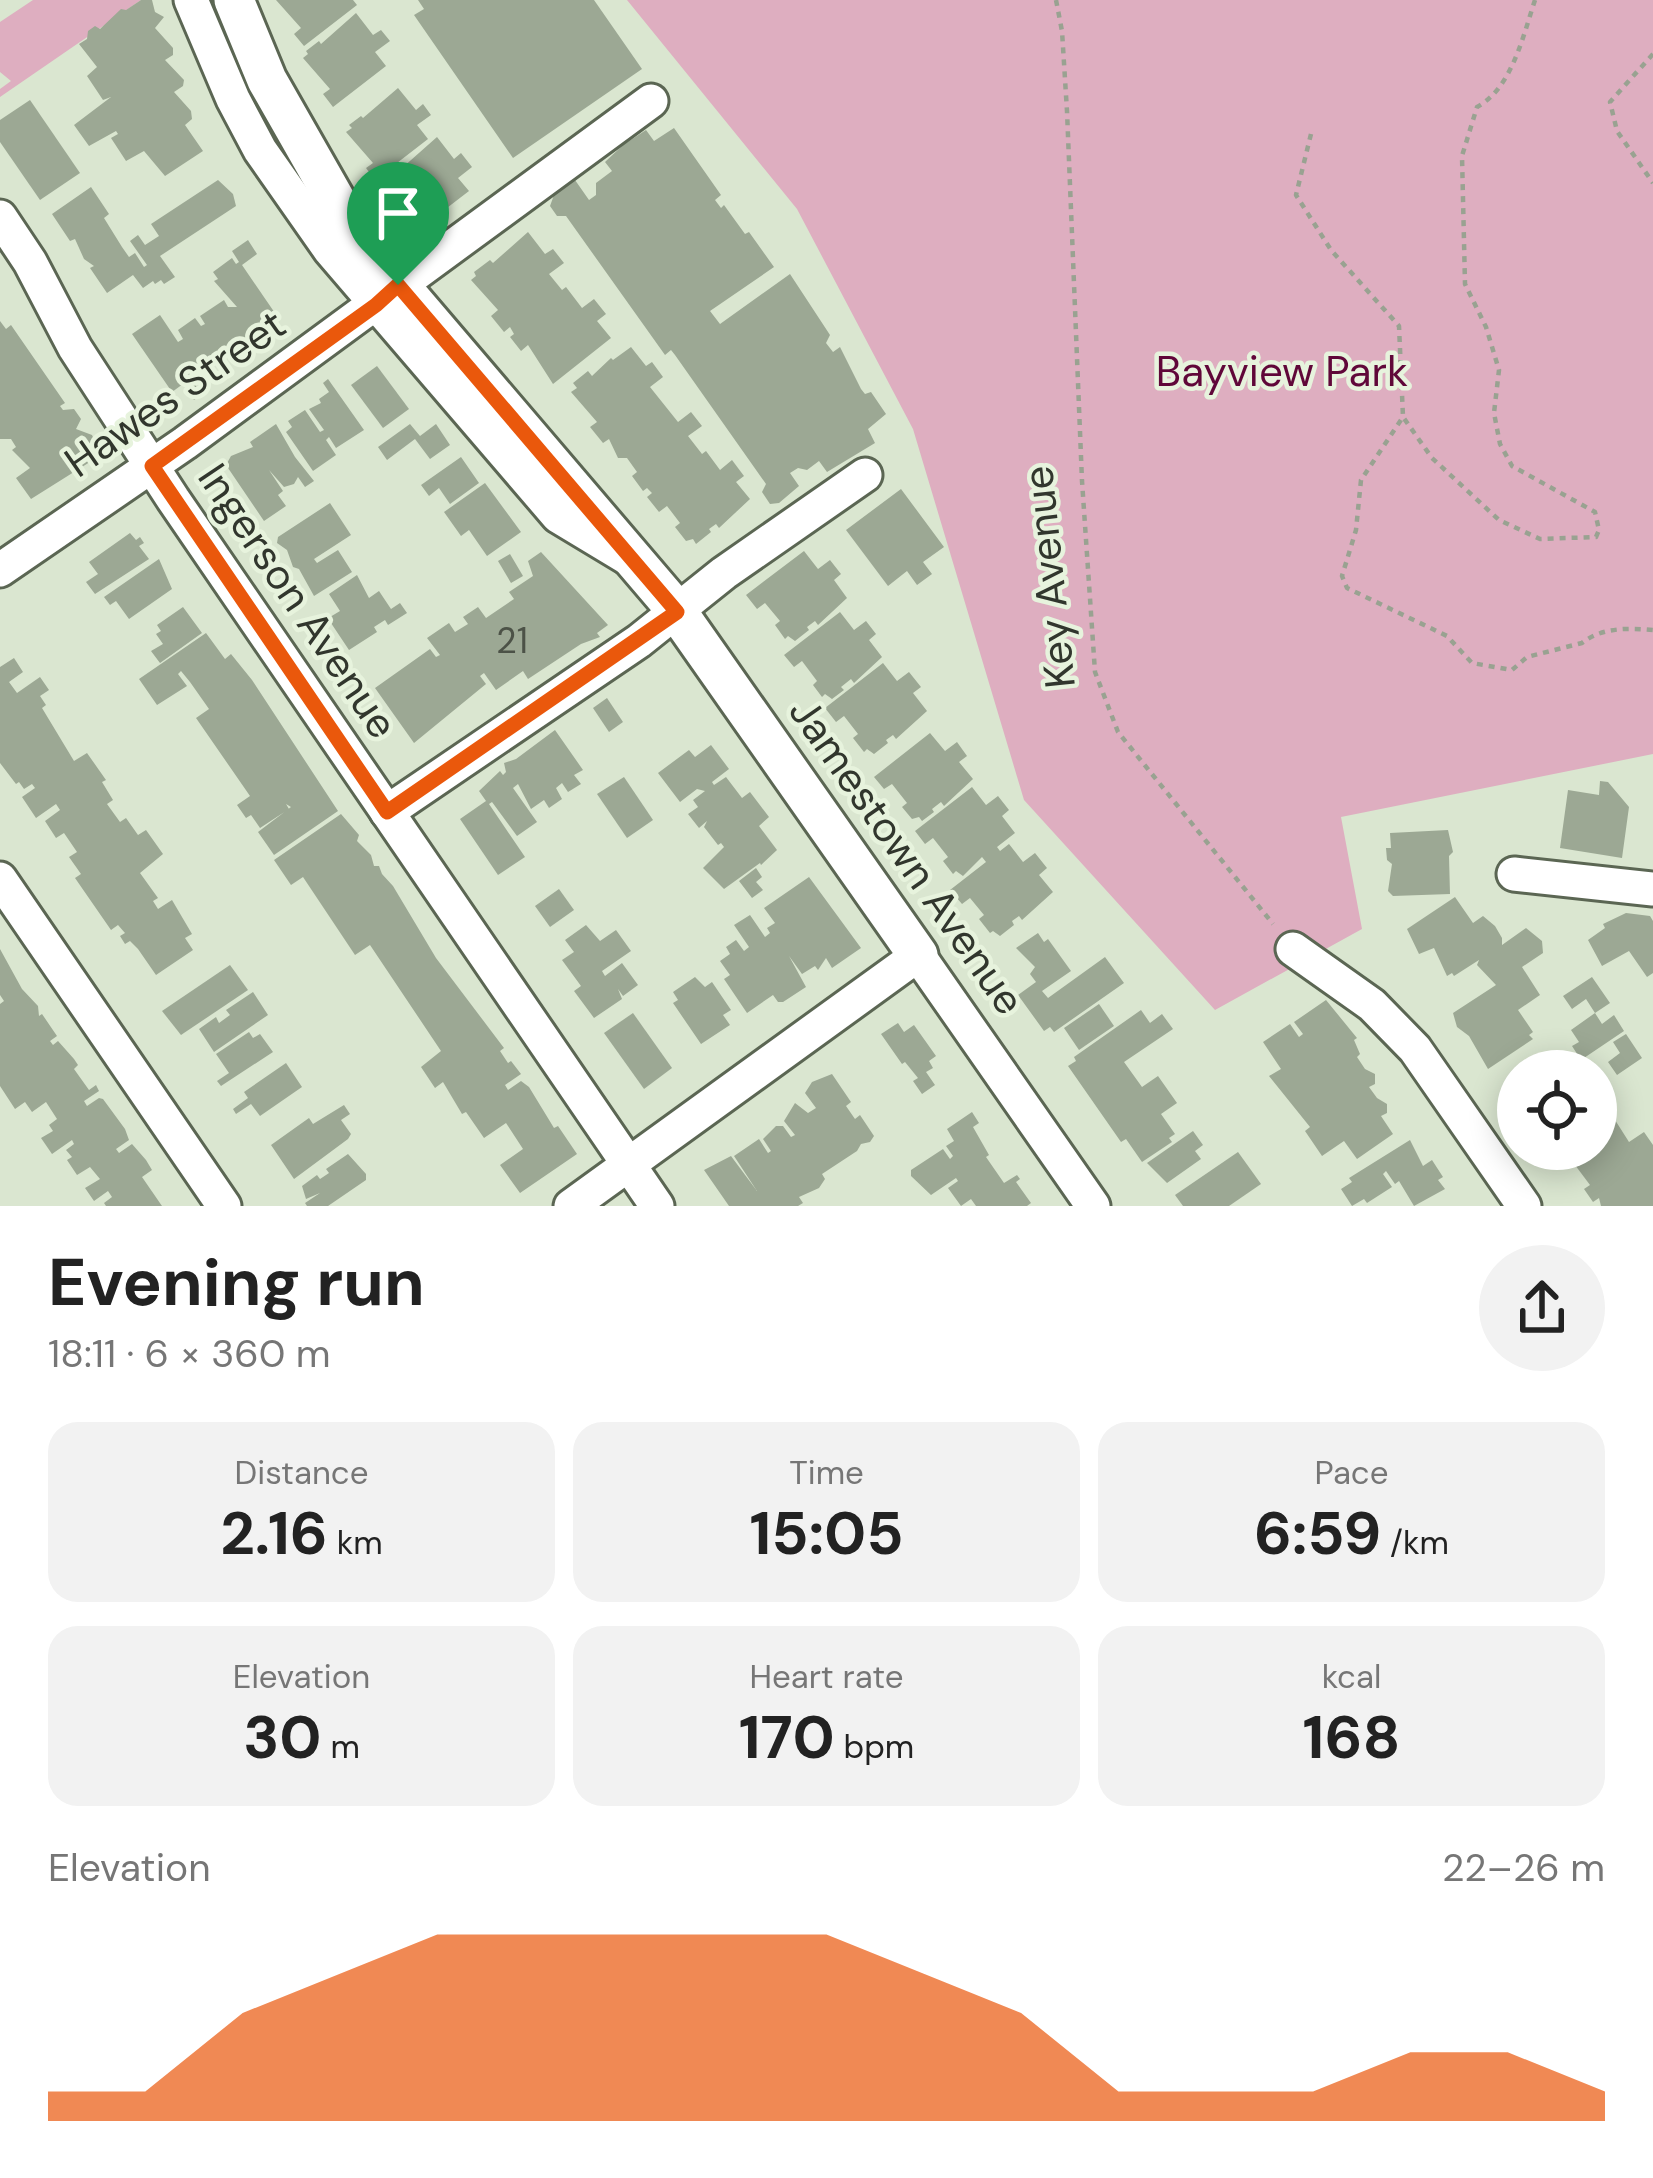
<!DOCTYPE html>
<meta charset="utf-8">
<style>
body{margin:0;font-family:"DM Sans",sans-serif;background:#f2f2f2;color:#222;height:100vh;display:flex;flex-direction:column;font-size:45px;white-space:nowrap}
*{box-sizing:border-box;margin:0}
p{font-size:39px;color:#767676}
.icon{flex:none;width:66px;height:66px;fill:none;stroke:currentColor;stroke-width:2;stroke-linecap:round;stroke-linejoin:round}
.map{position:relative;height:1206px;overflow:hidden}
.side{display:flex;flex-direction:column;background:#fff;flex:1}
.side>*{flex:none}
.controls{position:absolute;left:1497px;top:1050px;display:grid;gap:24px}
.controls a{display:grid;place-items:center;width:120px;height:120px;border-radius:50%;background:#fff;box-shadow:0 6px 30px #0003;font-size:60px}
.pin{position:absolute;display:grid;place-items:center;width:102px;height:102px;color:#fff;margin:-123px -51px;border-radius:50% 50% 50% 0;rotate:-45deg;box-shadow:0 0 12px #0007}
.pin .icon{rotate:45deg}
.round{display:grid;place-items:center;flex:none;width:126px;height:126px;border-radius:63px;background:#f2f2f2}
.overview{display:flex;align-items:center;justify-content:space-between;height:204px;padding:0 48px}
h1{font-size:66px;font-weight:700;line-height:90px}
.figures{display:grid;grid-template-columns:repeat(3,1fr);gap:18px;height:204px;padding:12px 48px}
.figures div{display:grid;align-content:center;border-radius:30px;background:#f2f2f2;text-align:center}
.figures b{font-size:60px;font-weight:700}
.figures small{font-size:33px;font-weight:400}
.figures p{font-size:33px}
.chart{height:336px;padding:24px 48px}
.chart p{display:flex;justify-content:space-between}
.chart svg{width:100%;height:216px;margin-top:12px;fill:#ea580c;opacity:.7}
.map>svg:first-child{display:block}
.green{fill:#deaec0}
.building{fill:#9ca894}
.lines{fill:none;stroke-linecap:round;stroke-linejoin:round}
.minor-casing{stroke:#5b6653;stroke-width:39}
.tertiary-casing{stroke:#5b6653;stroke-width:45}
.path{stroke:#99a291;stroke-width:4.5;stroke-dasharray:6 6;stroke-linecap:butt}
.minor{stroke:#fff;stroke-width:33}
.tertiary{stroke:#fff;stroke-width:39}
.route-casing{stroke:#fff;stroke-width:24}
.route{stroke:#ea580c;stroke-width:15}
.labels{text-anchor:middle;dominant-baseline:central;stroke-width:9;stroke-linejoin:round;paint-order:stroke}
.number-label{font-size:36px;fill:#4c5247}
.park-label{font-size:42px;fill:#600739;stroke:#e7f3dd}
.street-label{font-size:42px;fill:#31362d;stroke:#e7f3dd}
</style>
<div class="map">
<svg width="1653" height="1206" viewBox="0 0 1653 1206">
<rect width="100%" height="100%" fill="#dae6d0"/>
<g class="green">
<polygon points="33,0 141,0 0,97 0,89 11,81 0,72 0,22"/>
<polygon points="627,0 1653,0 1653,754 1341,817 1362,929 1215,1010 1024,800 913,429 797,209"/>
</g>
<g class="building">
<polygon points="141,0 152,0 155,12 164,17 155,28 173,48 173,55 165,60 184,80 183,86 174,92 191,111 192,119 185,125 203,151 165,176 144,151 126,161 111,138 118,134 116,131 89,146 74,125 111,97 103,100 87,76 97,67 79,44 87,39 88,31 95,26 100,29 121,9 126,10"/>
<polygon points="276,0 353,0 357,5 304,46 294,34 301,28"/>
<polygon points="418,0 594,0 642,69 513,158 414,15 424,9"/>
<polygon points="356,13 373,35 381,30 390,41 375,52 386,66 333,107 323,94 330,89 303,58 308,54 306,51 319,41 321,44"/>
<polygon points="398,88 416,110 423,104 431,115 417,125 428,139 375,180 366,168 373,163 346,132 352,128 349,125 361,116 363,118"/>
<polygon points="30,100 80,173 40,200 0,142 0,120"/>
<polygon points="674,128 721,195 715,200 721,208 724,205 745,234 749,232 774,267 710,311 720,324 790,274 830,335 826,343 833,352 840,347 861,389 865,394 871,392 886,414 868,429 875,443 827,472 819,461 807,470 798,468 790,473 799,486 779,503 770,504 762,492 766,484 675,355 671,350 665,355 566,216 557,216 550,206 554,195 575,180 589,200 596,195 596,183 612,171 605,162 623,145 646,130 654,141"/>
<polygon points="437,137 454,159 461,153 472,167 458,178 469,191 413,234 401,219 408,214 382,183 387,179 384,176 399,165 402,168"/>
<polygon points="218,180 233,194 236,206 160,256 175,277 164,284 161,280 155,284 153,281 143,288 133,275 107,293 90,268 94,266 84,259 75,239 70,241 52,214 91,187 109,214 104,218 122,247 129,257 135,253 144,267 147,265 130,241 138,235 145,245 159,236 151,224"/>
<polygon points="528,232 545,254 553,249 564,263 549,274 562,290 566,287 582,308 594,299 606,314 597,321 611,338 553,384 528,345 521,351 510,337 514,334 510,327 504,332 491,316 498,310 471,280 476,276 474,272 490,260 493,263"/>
<polygon points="248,240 257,254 242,265 279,319 240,345 245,352 240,355 235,348 191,379 202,395 194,400 183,384 172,392 132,334 160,315 178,342 183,339 178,330 195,318 201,326 205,324 200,316 224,300 228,307 237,307 214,281 218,279 213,272 232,258 236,264 239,262 232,251"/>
<polygon points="0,321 6,329 11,325 65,403 60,406 63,410 74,409 81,419 76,429 92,435 101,455 31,499 16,478 30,468 12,450 16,447 11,439 0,439"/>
<polygon points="631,347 646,366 652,362 663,377 650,387 678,422 691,412 702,426 688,436 702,454 706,451 720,470 732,460 744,476 736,482 750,499 719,528 716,524 709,529 711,532 696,544 693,539 686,541 675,527 680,523 667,506 659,512 647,497 652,493 647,488 643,491 632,476 637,472 627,458 618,458 609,439 603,443 590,427 597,422 571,392 577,388 573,383 588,371 592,376 611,358 613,360"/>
<polygon points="377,366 409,409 383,428 351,385"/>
<polygon points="328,379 364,430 336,448 329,437 326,440 336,455 313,471 286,432 292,427 288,421 305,410 320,432 324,430 309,409 321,403 319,399 329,392 323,383"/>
<polygon points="276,424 295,457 314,481 305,487 298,477 294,484 284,487 269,470 283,491 278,495 286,506 264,521 226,465 231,456 253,447 250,442"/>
<polygon points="410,424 420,436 436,424 450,445 430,459 415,439 387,460 378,447"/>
<polygon points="461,457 479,483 450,504 439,488 429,496 421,485"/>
<polygon points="485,483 521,532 487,556 469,530 461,536 444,512"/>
<polygon points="901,489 944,547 923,562 932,574 917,585 907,571 888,586 846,530"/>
<polygon points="330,503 351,535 314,559 317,563 338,550 352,572 314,596 299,569 293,567 287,550 277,543 278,537"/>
<polygon points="130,533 136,540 140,537 144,543 139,546 149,559 95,594 86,582 98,574 89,562"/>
<polygon points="804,551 818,569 830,560 841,574 834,580 847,598 818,625 815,621 807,627 809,630 795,641 788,636 785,639 775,625 780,621 765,603 757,609 746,595"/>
<polygon points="541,552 608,625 597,633 600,637 581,644 528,679 523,671 496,690 484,673 480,676 486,684 414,743 375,688 430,649 436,657 440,655 427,638 449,623 455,632 468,624 463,617 478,607 486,618 514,599 509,592 533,576 528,561"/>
<polygon points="510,554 523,576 511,583 498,561"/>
<polygon points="159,559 172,589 129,619 116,601 110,605 104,597"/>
<polygon points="357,575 369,598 379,591 391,609 400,603 407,613 388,625 385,620 374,627 377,632 349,650 331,623 330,617 340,611 329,594"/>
<polygon points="183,607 202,633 160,663 151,651 163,644 156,634 161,631 157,625"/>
<polygon points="840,612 854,630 866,621 876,634 869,640 882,657 854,683 851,679 841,687 844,690 832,699 825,694 822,697 813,685 817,681 802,661 794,667 784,655"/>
<polygon points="206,633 225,659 231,654 252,680 338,811 274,855 258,832 291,807 286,804 289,809 260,828 251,815 246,818 237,805 250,796 196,718 209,709 190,682 181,671 178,674 187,686 157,705 139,679"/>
<polygon points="14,658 23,672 9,682 17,693 40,677 49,690 40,696 46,705 42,708 74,761 87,753 106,780 102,782 113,800 107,804 120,822 126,818 138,835 146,830 163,854 140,873 158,898 153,901 158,909 172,900 192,934 185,938 193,950 156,975 138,949 130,941 125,944 120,936 125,933 118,925 111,930 75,878 81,874 69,857 77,852 64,833 56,838 45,821 60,810 56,804 36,818 22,797 35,788 32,784 24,789 19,782 16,784 0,763 0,667"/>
<polygon points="883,663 897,681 909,672 921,687 913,693 927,711 896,739 893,735 886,740 888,743 874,754 867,749 864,752 853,738 858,734 844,716 836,722 825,708"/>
<polygon points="607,698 623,722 609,732 593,708"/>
<polygon points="555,730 583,770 574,775 581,784 568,792 562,783 556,788 562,799 549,808 544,800 531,809 518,784 513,788 537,822 517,836 492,802 489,804 525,857 498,875 460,819 486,801 479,791 500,771 503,775 506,772 504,763 516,759"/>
<polygon points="930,733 945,751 957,742 967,756 959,762 973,779 944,806 941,802 932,809 934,812 922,821 919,817 912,819 902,807 907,803 892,784 884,789 874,777"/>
<polygon points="711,745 729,769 712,782 714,785 726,777 742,798 750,792 769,817 759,826 777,850 761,865 760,863 724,889 703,868 724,847 721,843 718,845 704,827 707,821 699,828 688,814 698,807 693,800 705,791 697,789 680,802 658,773 689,750 695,757"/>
<polygon points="624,777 653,820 627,838 597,794"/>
<polygon points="1600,781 1608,782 1629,807 1622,858 1560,848 1568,790 1599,795"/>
<polygon points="972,787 986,805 998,796 1009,810 1002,816 1015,833 997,847 1000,851 1009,844 1023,862 1035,853 1047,868 1039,875 1053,892 1022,920 1019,916 1012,921 1014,925 1000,936 993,931 990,933 979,919 984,915 970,898 962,904 950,890 986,862 982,857 963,876 956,871 953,874 943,861 948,857 933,838 925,844 915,831"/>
<polygon points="341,814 359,835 357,841 371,855 374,866 379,866 382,874 393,886 436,958 504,1048 500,1051 508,1063 511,1061 521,1074 505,1085 508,1090 521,1081 529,1087 554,1128 558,1126 577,1154 520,1193 500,1165 523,1149 506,1123 484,1138 466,1112 462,1114 443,1082 435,1088 421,1067 441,1051 370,945 355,955 303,877 291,885 274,860"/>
<polygon points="1448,830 1453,852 1449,856 1450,894 1393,896 1388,891 1392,864 1387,860 1386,848 1391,848 1390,833"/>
<polygon points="756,868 762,877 756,882 763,890 752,898 739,881"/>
<polygon points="809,877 861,948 832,968 826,958 818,970 815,966 802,974 789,956 806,987 783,1002 778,1002 773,995 747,1013 724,979 730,975 720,961 730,954 726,947 736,940 744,951 749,947 734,925 750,915 765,937 770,933 767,928 775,923 764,908"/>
<polygon points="559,889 574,910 550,927 535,906"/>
<polygon points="1455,897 1473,923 1483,916 1495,926 1502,938 1502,945 1526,928 1542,941 1543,953 1522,967 1540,995 1518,1010 1533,1032 1529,1035 1533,1039 1488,1069 1469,1036 1457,1027 1453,1013 1496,985 1477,965 1479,960 1454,976 1452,973 1447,976 1434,948 1419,954 1407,929"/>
<polygon points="1626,913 1650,916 1653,921 1653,973 1647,977 1629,951 1602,966 1588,940 1605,928 1603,924"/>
<polygon points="586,925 600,941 616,930 631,951 602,971 605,976 622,963 638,985 623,996 618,989 622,999 594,1018 574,991 581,986 562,960 574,952 565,940"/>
<polygon points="1038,933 1044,942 1048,939 1071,971 1042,991 1048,998 1105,957 1124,983 1054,1032 1050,1027 1044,1031 1018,995 1036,982 1030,974 1035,967 1016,948"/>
<polygon points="0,949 22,989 38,1006 39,1016 42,1014 57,1036 50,1041 53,1045 58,1041 74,1059 78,1065 74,1069 89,1090 96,1085 99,1091 84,1101 87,1106 99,1098 103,1099 125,1129 129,1140 116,1149 119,1153 132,1144 146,1160 152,1170 142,1177 162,1206 106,1206 104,1203 112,1197 108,1191 94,1201 85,1188 100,1179 90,1167 77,1175 67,1160 72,1157 66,1150 74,1144 72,1140 52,1154 41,1138 53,1131 49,1125 57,1119 46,1102 32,1112 25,1102 15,1109 0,1086 0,1004 4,1001 0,995"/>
<polygon points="230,965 248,990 181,1035 162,1011"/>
<polygon points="695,977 705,987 712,982 731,1010 723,1015 730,1025 701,1044 673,1003 678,1000 673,992"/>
<polygon points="1592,977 1610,1003 1595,1013 1602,1024 1614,1015 1624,1031 1581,1060 1572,1046 1579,1042 1571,1030 1595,1013 1586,999 1572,1009 1563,996"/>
<polygon points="253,992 268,1015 214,1052 199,1029 216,1017 219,1023 230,1015 226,1010"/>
<polygon points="1326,1000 1357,1038 1354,1040 1360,1054 1357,1057 1365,1069 1375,1074 1375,1084 1369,1087 1377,1098 1387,1104 1387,1113 1381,1116 1393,1134 1357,1159 1344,1141 1322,1156 1305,1131 1310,1127 1269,1076 1281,1069 1263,1042 1290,1024 1299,1037 1303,1034 1294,1022"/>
<polygon points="1099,1004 1114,1026 1079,1050 1064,1028"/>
<polygon points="1141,1010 1150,1023 1162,1014 1173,1029 1124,1062 1142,1087 1158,1076 1177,1103 1161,1114 1175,1134 1169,1138 1172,1142 1142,1162 1126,1139 1121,1142 1068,1066 1076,1061 1074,1057"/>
<polygon points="633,1013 672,1068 644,1089 604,1033"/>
<polygon points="898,1023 904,1032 914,1025 936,1056 929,1061 933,1068 926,1072 935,1085 922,1094 913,1081 918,1078 905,1062 902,1064 881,1034"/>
<polygon points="249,1032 253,1038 260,1034 273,1052 221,1086 217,1081 229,1073 216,1054"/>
<polygon points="1626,1034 1642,1058 1617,1075 1608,1062 1620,1053 1613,1042"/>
<polygon points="286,1063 302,1087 260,1116 251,1104 236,1114 233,1109 248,1098 244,1092"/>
<polygon points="832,1074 851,1102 846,1106 855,1119 860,1115 874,1136 870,1142 861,1144 857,1151 822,1174 825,1179 819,1188 799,1197 803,1203 798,1206 729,1206 704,1170 731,1156 757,1191 734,1156 759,1139 768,1153 771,1151 763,1139 776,1126 783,1126 791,1137 795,1135 784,1121 795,1103 808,1113 816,1108 805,1093 812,1082"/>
<polygon points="1596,1090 1629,1142 1644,1132 1653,1145 1653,1206 1601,1206 1599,1198 1593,1202 1584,1189 1590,1185 1563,1149 1596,1149"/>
<polygon points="344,1105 350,1114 341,1120 351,1134 348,1139 294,1179 271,1145 309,1118 313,1124"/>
<polygon points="972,1112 979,1123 973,1127 989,1155 986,1157 1004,1183 1017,1175 1020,1179 1016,1182 1031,1203 1027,1206 976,1206 971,1199 961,1206 948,1188 958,1181 956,1178 931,1195 911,1176 911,1170 943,1149 950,1159 953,1156 946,1146 954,1141 947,1129"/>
<polygon points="1193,1131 1203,1145 1195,1151 1201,1159 1167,1183 1147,1163"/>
<polygon points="1410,1140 1423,1166 1432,1160 1443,1177 1438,1180 1445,1189 1414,1206 1399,1181 1395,1184 1386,1171 1383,1174 1392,1187 1367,1203 1364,1199 1352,1206 1341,1189 1352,1182 1349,1178"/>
<polygon points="1238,1152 1261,1184 1229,1206 1183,1206 1175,1195"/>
<polygon points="348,1154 366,1174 366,1180 328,1206 307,1206 305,1203 320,1193 306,1199 302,1186 317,1175 320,1179 329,1173 326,1169"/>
</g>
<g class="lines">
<defs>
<g id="minor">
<polyline points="191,0 233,99 260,150 330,250 558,516 626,557"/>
<polyline points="0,217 30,262 75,348 173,499 657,1206"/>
<polyline points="0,570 185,443 651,101"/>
<polyline points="387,812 639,641 724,573 865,475"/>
<polyline points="1514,874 1653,889"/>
<polyline points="0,879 224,1206"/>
<polyline points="1293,949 1372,1005 1415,1049 1524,1206"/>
<polyline points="571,1206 918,955 1093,1206"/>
</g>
<polyline id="tertiary" points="234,0 267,80 353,231 673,606 918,955"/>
</defs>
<use href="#minor" class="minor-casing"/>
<use href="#tertiary" class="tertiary-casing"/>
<g class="path">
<polyline points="1056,0 1062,31 1067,111 1082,481 1095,672 1118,732 1273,924"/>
<path d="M 1535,0 C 1523,36 1512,88 1477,107 L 1462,156 L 1465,284 L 1486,327 L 1499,370 L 1494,413 L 1500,444 L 1512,466 L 1595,512 L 1599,530 L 1596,537 L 1540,539 L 1499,520 L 1432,458 L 1403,417 L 1361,480 L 1356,530 L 1342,576 L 1347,588 L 1447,636 L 1472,663 L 1512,670 L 1527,657 L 1582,643 C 1602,627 1628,628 1653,630"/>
<polyline points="1653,54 1610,102 1617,131 1653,183"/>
<polyline points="1311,134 1296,195 1331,250 1399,326 1403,417"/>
</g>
<use href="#minor" class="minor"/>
<use href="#tertiary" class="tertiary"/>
</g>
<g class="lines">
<defs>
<polygon id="route" points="398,285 677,612 387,812 152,466 376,305"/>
</defs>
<use href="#route" class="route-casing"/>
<use href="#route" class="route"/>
</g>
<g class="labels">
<g class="number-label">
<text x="512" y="640">21</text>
</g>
<g class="park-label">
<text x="1282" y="371">Bayview Park</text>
</g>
<g class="street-label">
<text transform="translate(175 393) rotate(-35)">Hawes Street</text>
<text transform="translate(1049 577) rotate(-96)">Key Avenue</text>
<text transform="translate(298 601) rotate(56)">Ingerson Avenue</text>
<text transform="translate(907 856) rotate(55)">Jamestown Avenue</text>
</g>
</g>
</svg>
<div class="controls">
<a><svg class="icon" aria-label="locate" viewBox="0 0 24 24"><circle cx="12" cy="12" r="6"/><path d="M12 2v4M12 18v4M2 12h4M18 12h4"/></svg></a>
</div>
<div class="pin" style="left:398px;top:285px;background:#1e9e55"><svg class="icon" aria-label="arrive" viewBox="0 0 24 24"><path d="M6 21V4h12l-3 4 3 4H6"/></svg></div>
</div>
<section class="side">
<div class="overview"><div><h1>Evening run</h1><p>18:11 · 6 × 360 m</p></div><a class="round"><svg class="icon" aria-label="share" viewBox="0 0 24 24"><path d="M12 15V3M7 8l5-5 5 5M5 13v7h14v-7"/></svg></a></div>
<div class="figures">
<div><p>Distance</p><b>2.16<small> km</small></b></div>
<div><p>Time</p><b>15:05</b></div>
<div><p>Pace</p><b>6:59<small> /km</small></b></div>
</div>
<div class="figures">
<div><p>Elevation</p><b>30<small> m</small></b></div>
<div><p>Heart rate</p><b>170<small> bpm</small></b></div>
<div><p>kcal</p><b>168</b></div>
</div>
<div class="chart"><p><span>Elevation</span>22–26 m</p>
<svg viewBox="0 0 160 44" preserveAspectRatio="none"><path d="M0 44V38L10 38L20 22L30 14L40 6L50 6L60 6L70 6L80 6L90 14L100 22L110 38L120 38L130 38L140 30L150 30L160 38V44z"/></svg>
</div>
</section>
